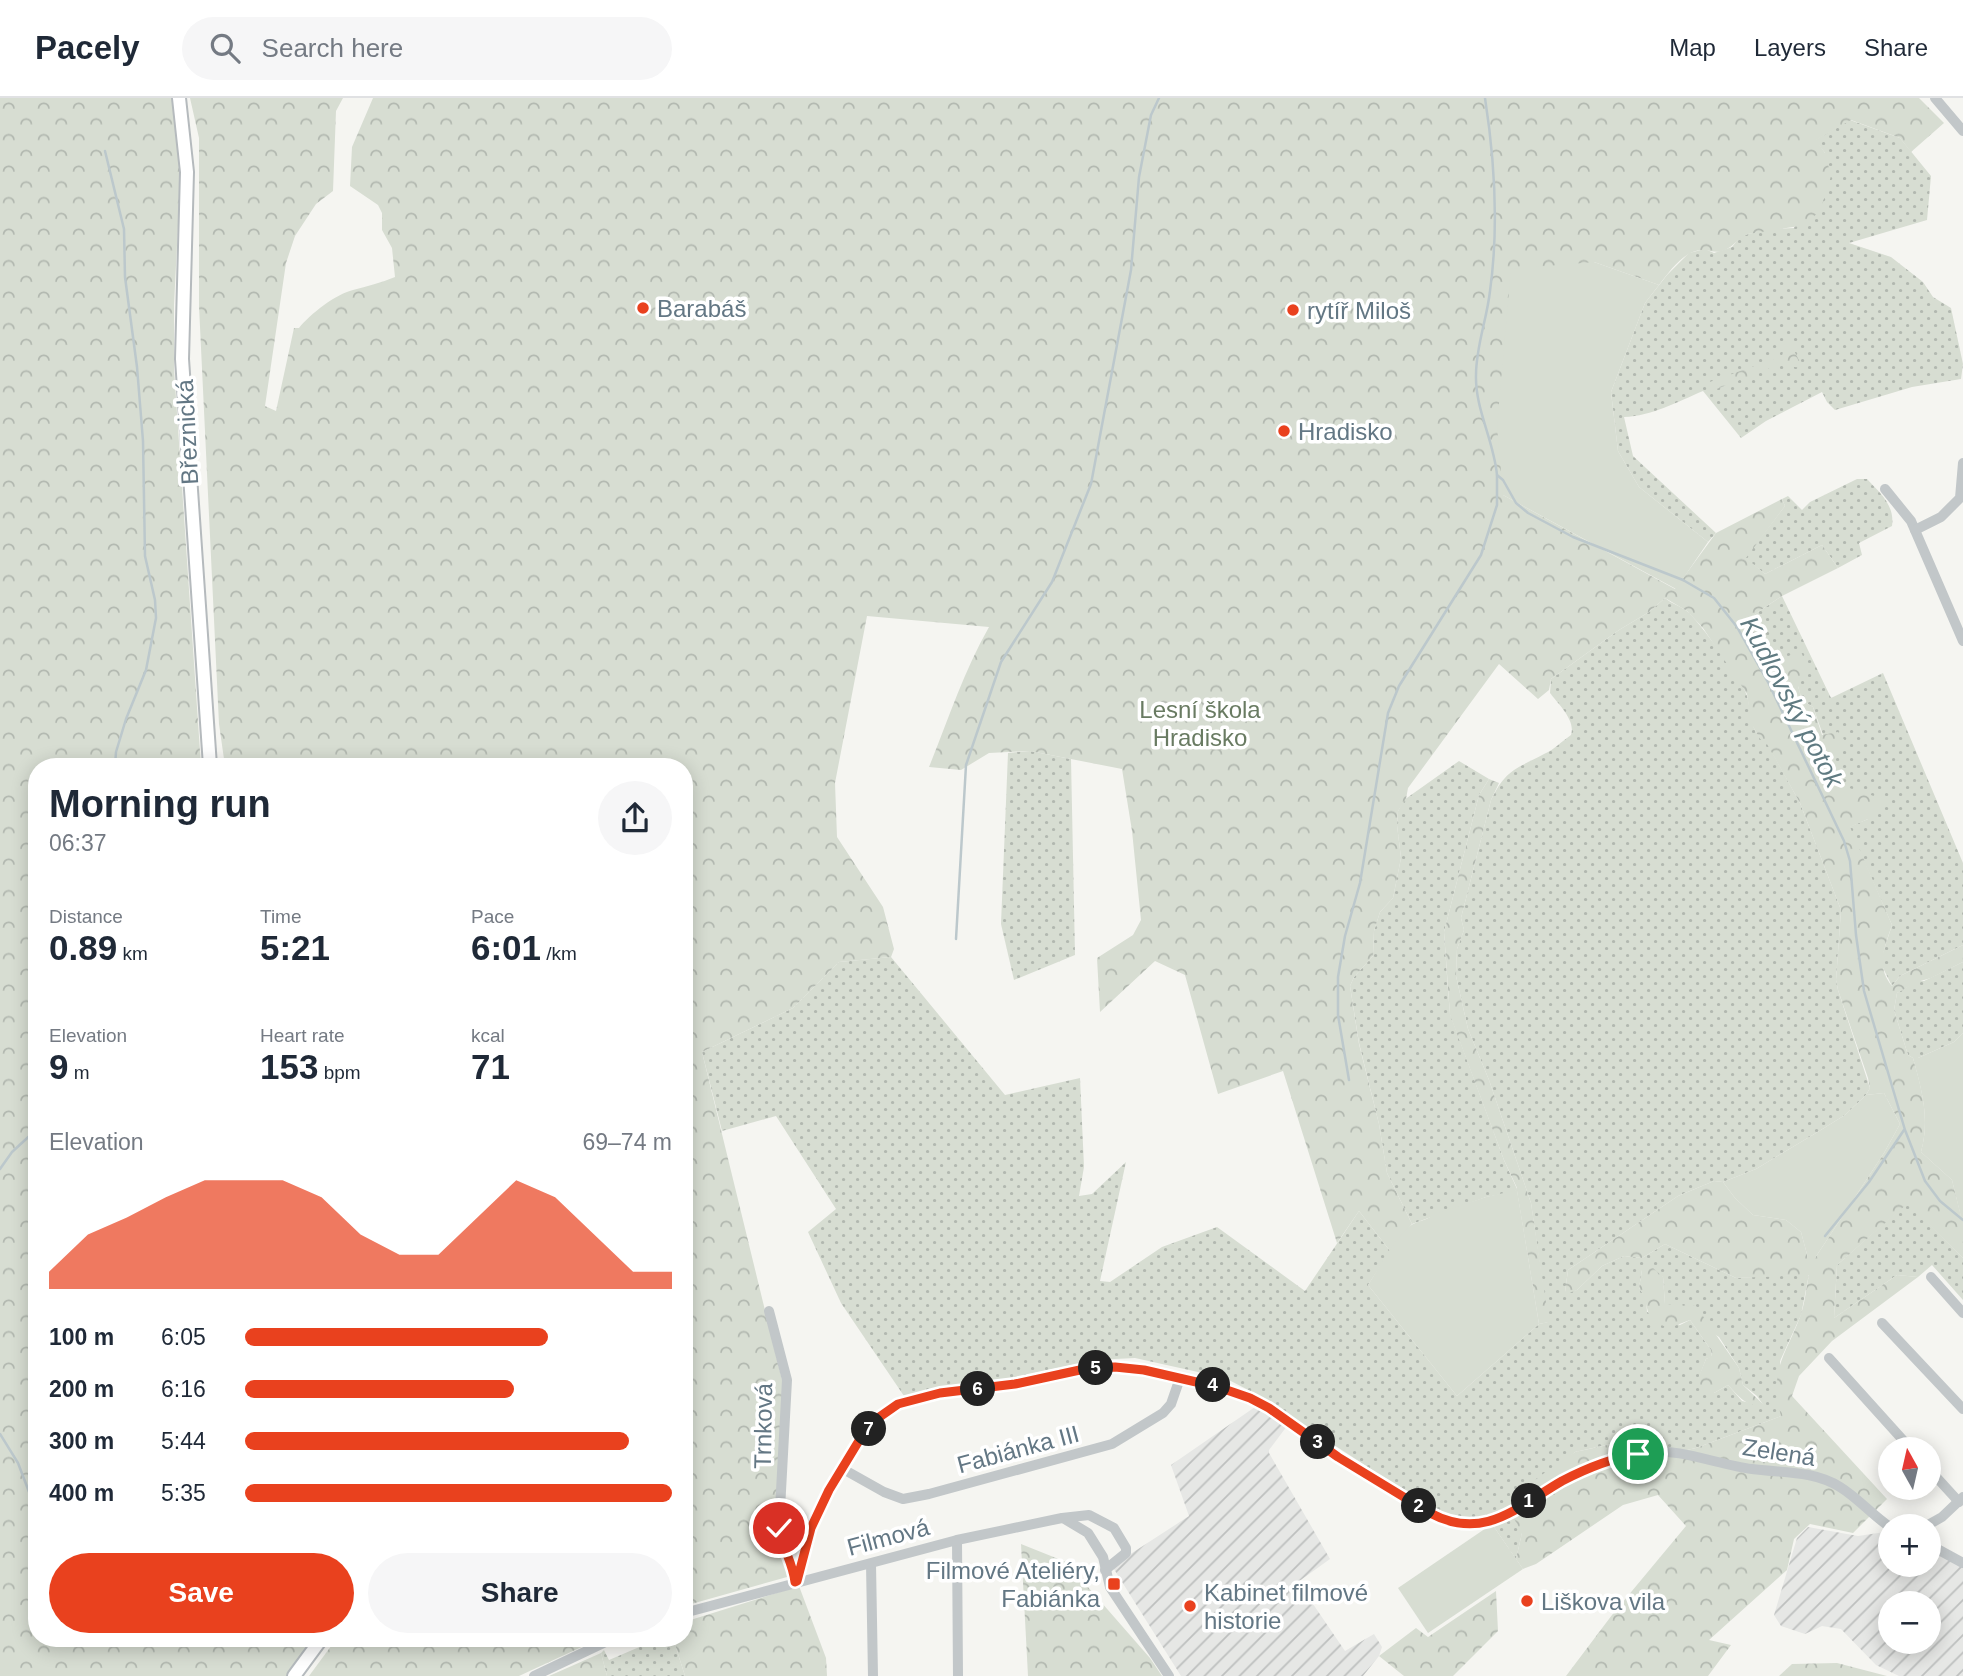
<!DOCTYPE html>
<meta charset="utf-8">
<style>
body{margin:0;font-family:Helvetica,sans-serif;background:#f6f6f7;color:#1f2937;height:100vh;display:flex;flex-direction:column;font-size:26px;white-space:nowrap}
*{box-sizing:border-box;margin:0}
p{font-size:23px;color:#747a83}
.icon{flex:none;width:38px;height:38px;fill:none;stroke:currentColor;stroke-width:2;stroke-linecap:round;stroke-linejoin:round}
.map{position:relative;flex:1;overflow:hidden}
.side{position:absolute;left:28px;top:660px;width:665px;height:889px;display:flex;flex-direction:column;background:#fff;border-radius:28px;box-shadow:0 4px 18px #0003}
.side>*{flex:none}
.needle{width:46px;rotate:352deg}
.tools{position:absolute;left:1878px;top:1339px;display:grid;gap:14px}
.tools a{display:grid;place-items:center;width:63px;height:63px;border-radius:50%;background:#fff;box-shadow:0 4px 18px #0003;font-size:35px}
.pin{position:absolute;display:grid;place-items:center;width:60px;height:60px;color:#fff;margin:-30px;border:4px solid #fff;border-radius:50%;box-shadow:0 2px 7px #0007}
.km{position:absolute;width:35px;height:35px;margin:-18px;border-radius:50%;background:#222;color:#fff;font-size:19px;line-height:35px;text-align:center}
.round{display:grid;place-items:center;flex:none;width:74px;height:74px;border-radius:37px;background:#f6f6f7}
.head{display:flex;align-items:center;justify-content:space-between;height:119px;padding:0 21px}
h1{font-size:38px;font-weight:700;line-height:52px}
.figures{display:grid;grid-template-columns:repeat(3,1fr);gap:10px;height:119px;padding:7px 21px}
.figures div{display:grid;align-content:center}
.figures b{font-size:35px;font-weight:700}
.figures small{font-size:19px;font-weight:400}
.figures p{font-size:19px}
.chart{height:196px;padding:14px 21px}
.chart p{display:flex;justify-content:space-between}
.chart svg{width:100%;height:126px;margin-top:7px;fill:#e9411e;opacity:.7}
.button{display:flex;gap:14px;margin-top:auto;padding:14px 21px}
.button a{flex:1;height:80px;border-radius:42px;background:#e9411e;color:#fff;font-size:28px;font-weight:700;line-height:80px;text-align:center}
.button a+a{background:#f6f6f7;color:#1f2937}
ul{padding:0 21px;list-style:none;font-size:23px}
li{display:grid;grid-template-columns:112px 84px 1fr;align-items:center;height:52px}
li i{height:18px;border-radius:9px;background:#e9411e}
header{display:flex;align-items:center;gap:42px;box-sizing:border-box;height:98px;padding:0 35px;background:#fff;border-bottom:2px solid #e0e1e3}
header strong{font-size:33px}
nav{display:flex;gap:38px;margin-inline-start:auto;font-size:24px}
.search{width:490px;height:63px;background:#f6f6f7;display:flex;align-items:center;gap:18px;box-sizing:border-box;padding:0 24px;border-radius:38px;color:#747a83;font-size:26px}
.map>svg:first-child{display:block}
.industrial{fill:url(#industrial-furrows);fill-rule:evenodd}
.grass{fill:url(#grass-dots);fill-rule:evenodd}
.forest{fill:url(#forest-crowns)}
.garden{fill:#d7ddd2}
.lines{fill:none;stroke-linecap:round;stroke-linejoin:round}
.stream{stroke:#bcc8cc;stroke-width:2.5}
.major-casing{stroke:#b5babd;stroke-width:16}
.minor{stroke:#c2c7c9;stroke-width:10}
.major{stroke:#fff;stroke-width:12}
.route-casing{stroke:#fff;stroke-width:14}
.route{stroke:#e9411e;stroke-width:9}
.poi-dot{fill:#e9411e;stroke:#fff;stroke-width:2.5}
.labels{text-anchor:middle;dominant-baseline:central;stroke-width:7;stroke-linejoin:round;paint-order:stroke}
.poi-label{font-size:24px;fill:#637784;stroke:#fff;text-anchor:start}
.street-label{font-size:24px;fill:#637784;stroke:#fff}
.park-label{font-size:24px;fill:#697b62;stroke:#fff}
.water-label{font-size:26px;font-style:italic;fill:#5f7a81;stroke:#fff}
</style>
<header>
<strong>Pacely</strong>
<div class="search"><svg class="icon" aria-label="search" viewBox="0 0 24 24"><circle cx="10" cy="10" r="6"/><path d="M15 15l6 6"/></svg>Search here</div>
<nav><a>Map</a><a>Layers</a><a>Share</a></nav>
</header>
<div class="map">
<svg width="1963" height="1578" viewBox="0 0 1963 1578">
<defs>
<pattern id="industrial-furrows" width="10" height="10" patternUnits="userSpaceOnUse" patternTransform="scale(1.75)"><rect width="10" height="10" fill="#e6e7e5"/><path d="M-1 1l2-2M0 10L10 0M9 11l2-2" fill="none" stroke="#bec0bf"/></pattern>
<pattern id="grass-dots" width="8" height="8" patternUnits="userSpaceOnUse" patternTransform="scale(1.75)"><rect width="8" height="8" fill="#d7ddd2"/><path d="M2 2h.1M6 6h.1" fill="none" stroke="#b2b8b0" stroke-width="1.8" stroke-linecap="round"/></pattern>
<pattern id="forest-crowns" width="20" height="18" patternUnits="userSpaceOnUse" patternTransform="scale(1.75)"><rect width="20" height="18" fill="#d7ddd2"/><path d="M2 6a3 3 0 1 1 6 0M12 15a3 3 0 1 1 6 0" fill="none" stroke="#b2b8b0"/></pattern>
</defs>
<rect width="100%" height="100%" fill="#f5f5f1"/>
<g class="industrial">
<polygon points="1255,1309 1287,1328 1269,1352 1269,1355 1330,1461 1298,1484 1345,1553 1374,1536 1382,1549 1379,1558 1363,1578 1181,1578 1112,1468 1189,1418 1171,1367"/>
<path d="M 1808,1429 L 1858,1438 L 1885,1434 L 1890,1436 L 1890,1466 L 1928,1466 L 1929,1452 L 1963,1469 L 1963,1578 L 1899,1578 L 1876,1567 L 1841,1531 L 1822,1528 L 1805,1536 L 1781,1528 L 1774,1517 L 1797,1440 ZM 1890,1505 L 1928,1505 L 1928,1544 L 1890,1544 Z"/>
</g>
<g class="grass">
<path d="M 1850,22 L 1900,40 L 1931,78 L 1927,122 L 1849,145 L 1891,159 L 1923,184 L 1933,199 L 1951,210 L 1963,266 L 1961,281 L 1912,289 L 1835,312 L 1827,304 L 1822,294 L 1766,323 L 1741,340 L 1703,293 C 1677,304 1652,318 1624,319 L 1633,358 L 1716,435 L 1708,444 L 1639,389 L 1618,353 L 1611,294 L 1645,205 L 1667,177 L 1689,155 L 1705,151 L 1714,155 L 1732,149 L 1740,139 L 1748,136 L 1771,131 L 1794,130 L 1825,55 L 1815,42 Z"/>
<path d="M 1857,381 L 1867,381 C 1880,395 1895,407 1892,428 L 1859,445 L 1862,457 L 1838,470 L 1822,447 L 1765,476 L 1745,460 L 1785,408 L 1782,401 L 1788,398 L 1802,412 L 1810,404 Z"/>
<polygon points="1782,498 1831,600 1883,575 1963,765 1963,847 1900,878 1892,888 1880,864 1892,827 1849,729 1868,721 1841,687 1813,609 1802,602 1798,588 1769,564 1743,524"/>
<path d="M 1665,500 C 1672,506 1681,508 1688,514 C 1698,522 1745,586 1747,598 C 1752,616 1749,634 1767,645 L 1800,705 L 1841,812 L 1836,882 L 1838,892 L 1870,990 L 1866,997 L 1845,1017 L 1816,1035 L 1756,1071 L 1723,1084 L 1714,1083 L 1678,1098 L 1568,1172 L 1565,1194 L 1577,1192 L 1602,1168 L 1624,1158 L 1642,1160 L 1665,1146 L 1736,1180 L 1809,1176 L 1801,1217 L 1780,1263 L 1781,1318 L 1696,1350 L 1642,1362 L 1522,1435 L 1516,1461 L 1492,1426 L 1492,1417 L 1458,1422 L 1403,1392 L 1256,1296 L 1225,1280 L 1135,1260 L 1095,1262 L 1002,1282 L 904,1298 L 841,1205 L 808,1134 L 836,1111 L 776,1018 L 722,1033 L 702,954 L 793,910 L 839,864 L 891,859 L 1005,997 L 1080,980 L 1084,1069 L 1079,1098 L 1092,1096 L 1126,1064 L 1100,1183 L 1110,1184 L 1162,1149 L 1217,1129 L 1305,1193 L 1359,1113 L 1390,1153 L 1368,1187 L 1457,1298 L 1539,1226 L 1548,1224 L 1531,1105 L 1489,982 L 1468,931 L 1456,878 L 1457,851 L 1464,832 L 1461,820 L 1491,702 C 1506,671 1516,671 1544,656 C 1554,652 1562,643 1571,637 C 1576,622 1558,606 1550,595 L 1551,581 L 1619,532 L 1649,514 ZM 1642,1172 L 1663,1179 L 1665,1206 L 1719,1239 L 1739,1270 L 1743,1287 L 1757,1298 L 1764,1308 L 1742,1303 L 1728,1287 L 1714,1295 L 1698,1282 L 1706,1261 L 1712,1259 L 1711,1252 L 1690,1222 L 1680,1227 L 1647,1214 L 1646,1200 L 1639,1190 ZM 1629,1342 L 1635,1350 C 1593,1357 1557,1379 1521,1401 L 1575,1354 Z"/>
<polygon points="1030,653 1071,661 1075,857 1014,882 1001,826 1008,655"/>
<polygon points="1459,663 1489,681 1479,697 1444,834 1448,892 1450,916 1504,1062 1517,1091 1514,1094 1486,1099 1412,1126 1387,1075 1379,1026 1359,945 1350,888 1354,879 1373,858 1374,833 1380,814 1393,800 1401,760 1397,727 1398,713 1404,702"/>
<polygon points="1963,864 1963,935 1954,944 1918,960 1913,960 1908,957 1894,912 1897,895 1917,883 1924,883"/>
<polygon points="1908,1104 1963,1160 1963,1202 1932,1167 1918,1179 1897,1177 1834,1220 1837,1167"/>
<polygon points="658,1540 673,1540 685,1578 607,1578 601,1555 604,1552 609,1562 651,1544 656,1547 659,1546"/>
</g>
<g class="forest">
<polygon points="0,0 172,0 181,68 174,207 174,271 201,668 37,668 37,1540 317,1540 288,1578 0,1578"/>
<path d="M 190,0 L 343,0 L 336,13 L 333,93 L 316,106 L 295,138 L 286,165 L 265,308 L 276,313 L 294,230 L 299,230 C 310,216 336,196 353,192 C 367,188 381,185 395,179 L 392,150 L 382,132 L 382,115 L 378,107 L 350,88 L 352,49 L 373,0 L 1919,0 L 1944,25 L 1911,54 L 1900,40 L 1851,22 L 1816,42 L 1825,55 L 1831,78 L 1821,111 L 1806,127 L 1748,136 C 1738,140 1734,148 1725,152 C 1716,156 1711,152 1703,152 C 1685,151 1669,174 1659,187 L 1594,164 L 1503,397 L 1675,491 L 1716,435 L 1782,401 L 1785,408 L 1746,460 L 1765,476 L 1822,447 L 1838,470 L 1782,498 L 1743,524 L 1769,564 L 1801,554 L 1809,571 L 1798,588 L 1802,602 L 1813,609 L 1822,637 L 1838,634 L 1847,645 L 1831,656 L 1840,687 L 1886,702 L 1868,721 L 1850,729 L 1892,827 C 1885,849 1875,868 1892,888 L 1900,878 L 1963,847 L 1963,864 L 1931,880 L 1917,884 L 1897,895 L 1894,912 L 1908,957 L 1913,960 C 1922,992 1930,1021 1921,1054 L 1952,1082 L 1961,1118 L 1963,1118 L 1963,1160 L 1908,1105 L 1837,1167 L 1834,1220 L 1897,1177 L 1918,1179 L 1832,1243 L 1799,1278 L 1792,1298 L 1887,1401 L 1853,1435 L 1810,1426 L 1794,1441 L 1787,1472 L 1709,1542 L 1731,1547 L 1708,1578 L 1566,1578 L 1612,1517 L 1686,1428 L 1658,1397 L 1623,1407 L 1536,1466 L 1523,1471 L 1516,1461 L 1522,1435 L 1513,1419 L 1579,1380 L 1617,1367 L 1696,1350 L 1781,1318 C 1769,1271 1785,1259 1800,1219 C 1805,1206 1806,1190 1809,1177 L 1736,1180 L 1665,1146 L 1642,1160 L 1624,1158 L 1602,1168 L 1577,1192 L 1569,1195 L 1565,1194 L 1568,1172 L 1678,1098 L 1714,1083 L 1723,1084 L 1735,1100 L 1753,1117 L 1786,1122 L 1801,1134 L 1808,1160 L 1815,1160 L 1884,1055 L 1900,1026 L 1884,995 L 1866,997 L 1870,990 L 1868,980 L 1838,892 L 1836,882 L 1841,812 L 1800,705 L 1767,646 L 1760,641 L 1751,625 L 1747,596 L 1703,530 L 1687,513 L 1665,500 L 1649,514 L 1619,532 L 1551,581 L 1549,592 L 1538,601 L 1499,566 L 1408,690 L 1406,701 L 1398,713 L 1397,727 L 1401,760 L 1393,800 L 1380,814 L 1374,833 L 1373,858 L 1354,879 L 1350,888 L 1359,946 L 1379,1026 L 1387,1075 L 1412,1126 L 1390,1153 L 1359,1113 L 1337,1145 L 1283,973 L 1218,996 L 1185,877 L 1155,863 L 1100,914 L 1097,860 L 1133,837 L 1141,822 L 1132,733 L 1122,671 L 1030,653 L 989,655 L 961,672 L 929,669 C 948,622 964,573 989,529 L 867,518 L 835,685 L 837,739 L 883,809 L 894,851 L 891,859 L 839,864 L 793,910 L 702,954 L 782,1282 L 787,1479 L 684,1508 L 684,668 L 225,668 L 219,626 L 199,208 L 199,40 Z"/>
<polygon points="1789,243 1803,270 1778,267 1709,294 1704,286 1782,258 1785,246"/>
<polygon points="1489,681 1499,685 1491,702 1461,820 1464,832 1457,851 1456,878 1468,931 1489,982 1531,1105 1549,1224 1539,1226 1517,1093 1515,1093 1517,1090 1504,1062 1450,917 1444,834 1479,697"/>
<path d="M 1653,1170 L 1663,1179 L 1665,1206 L 1696,1208 L 1739,1270 L 1743,1287 L 1765,1308 C 1747,1309 1740,1300 1728,1287 L 1714,1295 L 1704,1296 L 1697,1283 L 1706,1261 L 1712,1258 L 1711,1252 L 1690,1222 L 1669,1230 L 1651,1223 C 1646,1211 1647,1201 1639,1190 L 1642,1172 Z"/>
<path d="M 1630,1342 L 1636,1350 C 1593,1357 1557,1379 1520,1402 L 1521,1391 L 1575,1354 Z"/>
<polygon points="1021,1446 1066,1464 1150,1560 1162,1578 1028,1578"/>
<polygon points="799,1488 826,1560 827,1578 685,1578 673,1540 684,1540 684,1524"/>
<polygon points="1496,1493 1498,1533 1453,1578 1404,1578 1379,1558 1416,1530 1428,1539"/>
<polygon points="337,1540 601,1540 519,1578 309,1578"/>
<polygon points="601,1555 607,1578 549,1578"/>
<polygon points="1837,1565 1887,1578 1779,1578 1792,1566"/>
</g>
<g class="garden">
<polygon points="1594,164 1659,187 1645,205 1611,294 1618,353 1639,389 1708,444 1676,491 1503,397 1497,328 1511,171"/>
<path d="M 1963,935 L 1963,1118 L 1961,1119 L 1952,1082 L 1921,1054 C 1930,1021 1922,993 1913,960 L 1918,960 L 1954,944 Z"/>
<polygon points="1884,995 1900,1026 1884,1055 1815,1160 1808,1160 1801,1134 1786,1122 1753,1117 1735,1100 1723,1084 1756,1071 1816,1035 1845,1017 1866,997"/>
<path d="M 1517,1092 L 1539,1226 L 1457,1298 L 1368,1187 C 1378,1171 1398,1135 1413,1126 C 1421,1122 1428,1122 1434,1116 L 1486,1099 Z"/>
<polygon points="1492,1426 1523,1471 1428,1535 1398,1490"/>
</g>
<g class="lines">
<g class="stream">
<path d="M 1485,0 C 1495,64 1499,128 1490,193 C 1487,221 1476,248 1476,277 C 1475,311 1494,343 1497,377 L 1503,382 L 1516,405 L 1528,415 L 1573,439 L 1683,482 L 1714,500 L 1737,529 L 1769,586 L 1844,743 L 1850,763 L 1856,837 L 1864,893 L 1905,1032 L 1925,1083 L 1940,1103 L 1963,1122"/>
<polyline points="105,53 124,131 125,179 137,269 143,343 145,458 155,502 156,520 146,572 126,621 116,654 115,668"/>
<polyline points="956,841 966,667 1001,564 1052,484 1091,386 1131,172 1139,79 1151,17 1159,0"/>
<polyline points="1349,982 1338,917 1338,879 1345,838 1360,785 1388,615 1399,588 1481,457 1497,407 1497,377"/>
<polyline points="0,1071 12,1054 37,1031"/>
<polyline points="1825,1138 1869,1084 1904,1032"/>
<polyline points="0,1336 18,1365 37,1415"/>
<polyline points="64,1540 66,1545"/>
</g>
<defs>
<g id="major">
<polyline points="179,0 187,74 182,261 210,668"/>
<polyline points="294,1578 322,1540"/>
</g>
</defs>
<use href="#major" class="major-casing"/>
<g class="minor">
<polyline points="1935,0 1963,33"/>
<polyline points="1885,391 1911,423 1963,543"/>
<polyline points="1915,432 1941,419 1960,400 1963,365"/>
<polyline points="1931,1179 1963,1215"/>
<path d="M 769,1213 L 787,1282 L 779,1430 C 782,1450 793,1464 795,1483"/>
<polyline points="1882,1225 1963,1311"/>
<polyline points="1829,1260 1911,1351"/>
<polyline points="1928,1370 1959,1404"/>
<polyline points="843,1371 884,1394 903,1401 929,1396 1112,1346 1163,1315 1171,1306 1180,1280"/>
<polyline points="1063,1420 1088,1435 1103,1459 1110,1489 1169,1578"/>
<polyline points="1926,1428 1942,1419 1963,1399"/>
<polyline points="957,1442 958,1578"/>
<polyline points="1928,1446 1963,1465"/>
<polyline points="871,1466 873,1578"/>
<path d="M 798,1483 L 811,1430 L 829,1392 L 860,1341 L 879,1320 L 898,1306 L 940,1295 L 1015,1286 L 1089,1270 L 1115,1269 L 1144,1272 L 1218,1289 L 1250,1301 L 1269,1310 L 1338,1359 L 1430,1415 C 1487,1445 1518,1405 1566,1381 C 1591,1369 1619,1358 1647,1354 C 1681,1350 1718,1367 1752,1371 C 1781,1375 1813,1372 1840,1389 C 1858,1400 1872,1417 1890,1429"/>
<polyline points="684,1515 957,1442 1062,1420 1089,1417 1114,1430 1126,1450 1126,1455 1105,1472"/>
<polyline points="534,1578 614,1540"/>
</g>
<use href="#major" class="major"/>
</g>
<g class="lines">
<defs>
<path id="route" d="M 779,1430 C 782,1449 793,1465 795,1484 L 797,1483 L 811,1430 L 829,1392 L 860,1341 L 878,1320 L 898,1306 L 940,1295 L 1015,1286 L 1089,1270 L 1115,1269 L 1144,1272 L 1218,1289 L 1250,1300 L 1269,1310 L 1338,1359 L 1430,1415 C 1484,1444 1517,1409 1562,1383 C 1585,1371 1612,1360 1638,1356"/>
</defs>
<use href="#route" class="route-casing"/>
<use href="#route" class="route"/>
</g>
<g class="poi-dot">
<circle cx="643" cy="210" r="7"/>
<circle cx="1293" cy="212" r="7"/>
<circle cx="1284" cy="333" r="7"/>
<rect x="1107" y="1479" width="14" height="14" rx="3.5"/>
<circle cx="1527" cy="1503" r="7"/>
<circle cx="1190" cy="1508" r="7"/>
</g>
<g class="labels">
<g class="poi-label">
<text x="657" y="210">Barabáš</text>
<text x="1307" y="212">rytíř Miloš</text>
<text x="1298" y="333">Hradisko</text>
<text x="1100" y="1472" text-anchor="end">Filmové Ateliéry,<tspan x="1100" dy="28">Fabiánka</tspan></text>
<text x="1204" y="1494">Kabinet filmové<tspan x="1204" dy="28">historie</tspan></text>
<text x="1541" y="1503">Liškova vila</text>
</g>
<g class="street-label">
<text transform="translate(187 334) rotate(-93)">Březnická</text>
<text transform="translate(763 1328) rotate(-89)">Trnková</text>
<text transform="translate(1018 1351) rotate(-15)">Fabiánka III</text>
<text transform="translate(1779 1354) rotate(9)">Zelená</text>
<text transform="translate(888 1439) rotate(-15)">Filmová</text>
</g>
<g class="park-label">
<text x="1200" y="611">Lesní škola<tspan x="1200" dy="28">Hradisko</tspan></text>
</g>
<g class="water-label">
<text transform="translate(1792 604) rotate(62)">Kudlovský potok</text>
</g>
</g>
</svg>
<div class="tools">
<a><svg class="needle" viewBox="-14 -14 28 28"><path d="M0-13l5 13h-10z" fill="#e53935"/><path d="M0 13l5-13h-10z" fill="#747a83"/></svg></a>
<a>+</a>
<a>−</a>
</div>
<div class="pin" style="left:1638px;top:1356px;background:#1e9e55"><svg class="icon" aria-label="arrive" viewBox="0 0 24 24"><path d="M6 21V4h12l-3 4 3 4H6"/></svg></div>
<div class="pin" style="left:779px;top:1430px;background:#d93025"><svg class="icon" aria-label="check" viewBox="0 0 24 24"><path d="M5 12l5 5 9-10"/></svg></div>
<b class="km" style="left:1529px;top:1403px">1</b>
<b class="km" style="left:1419px;top:1408px">2</b>
<b class="km" style="left:1318px;top:1344px">3</b>
<b class="km" style="left:1213px;top:1287px">4</b>
<b class="km" style="left:1096px;top:1270px">5</b>
<b class="km" style="left:978px;top:1291px">6</b>
<b class="km" style="left:869px;top:1331px">7</b>
<section class="side">
<div class="head"><div><h1>Morning run</h1><p>06:37</p></div><a class="round"><svg class="icon" aria-label="share" viewBox="0 0 24 24"><path d="M12 15V3M7 8l5-5 5 5M5 13v7h14v-7"/></svg></a></div>
<div class="figures">
<div><p>Distance</p><b>0.89<small> km</small></b></div>
<div><p>Time</p><b>5:21</b></div>
<div><p>Pace</p><b>6:01<small> /km</small></b></div>
</div>
<div class="figures">
<div><p>Elevation</p><b>9<small> m</small></b></div>
<div><p>Heart rate</p><b>153<small> bpm</small></b></div>
<div><p>kcal</p><b>71</b></div>
</div>
<div class="chart"><p><span>Elevation</span>69–74 m</p>
<svg viewBox="0 0 160 44" preserveAspectRatio="none"><path d="M0 44V38L10 25L20 19L30 12L40 6L50 6L60 6L70 12L80 25L90 32L100 32L110 19L120 6L130 12L140 25L150 38L160 38V44z"/></svg>
</div>
<ul>
<li><b>100 m</b>6:05<i style="width:71%"></i></li>
<li><b>200 m</b>6:16<i style="width:63%"></i></li>
<li><b>300 m</b>5:44<i style="width:90%"></i></li>
<li><b>400 m</b>5:35<i style="width:100%"></i></li>
</ul>
<div class="button"><a>Save</a><a>Share</a></div>
</section>
</div>
